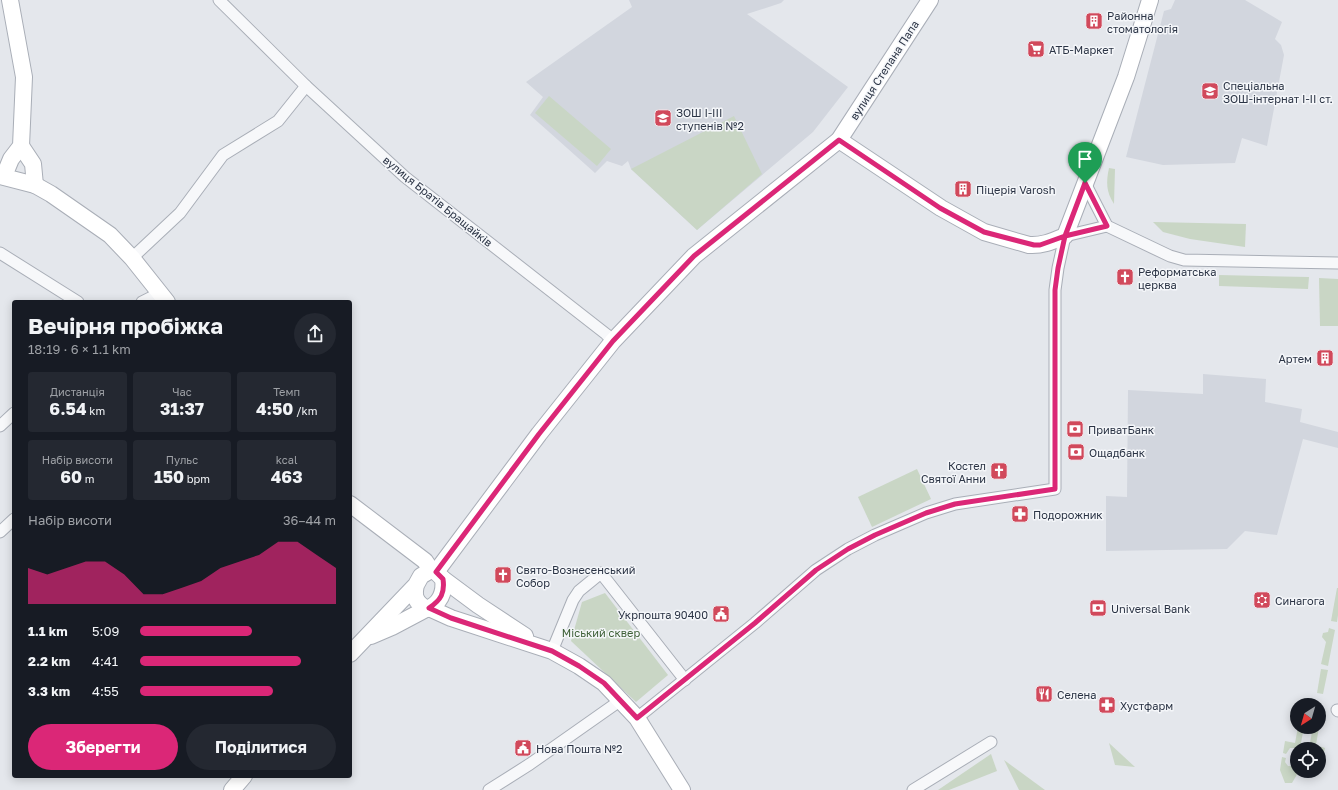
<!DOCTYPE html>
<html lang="uk">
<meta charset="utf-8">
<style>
body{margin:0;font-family:"Golos Text",sans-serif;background:#242831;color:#f1f3f6;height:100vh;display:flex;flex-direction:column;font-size:15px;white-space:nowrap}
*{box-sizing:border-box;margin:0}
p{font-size:13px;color:#9ea1a6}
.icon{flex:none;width:22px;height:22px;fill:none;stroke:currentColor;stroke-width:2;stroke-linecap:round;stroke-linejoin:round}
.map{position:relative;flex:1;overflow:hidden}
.drawer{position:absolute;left:12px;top:300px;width:340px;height:478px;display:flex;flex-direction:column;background:#171b24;border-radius:4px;box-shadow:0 2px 10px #0003}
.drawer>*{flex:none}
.needle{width:26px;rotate:217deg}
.tools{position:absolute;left:1290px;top:698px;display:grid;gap:8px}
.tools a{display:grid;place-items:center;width:36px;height:36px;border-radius:50%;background:#171b24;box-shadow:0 2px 10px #0003;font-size:20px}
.pin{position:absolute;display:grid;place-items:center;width:34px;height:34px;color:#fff;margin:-41px -17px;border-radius:50% 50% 50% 0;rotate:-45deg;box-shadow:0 0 4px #0007}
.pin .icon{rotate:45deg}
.round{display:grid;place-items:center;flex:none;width:42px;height:42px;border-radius:21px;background:#242831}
.overview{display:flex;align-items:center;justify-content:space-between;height:68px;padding:0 16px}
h1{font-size:22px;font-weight:700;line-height:30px}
.stats{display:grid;grid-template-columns:repeat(3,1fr);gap:6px;height:68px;padding:4px 16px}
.stats div{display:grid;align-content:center;border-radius:4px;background:#242831;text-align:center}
.stats b{font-size:17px;font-weight:700}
.stats small{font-size:11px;font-weight:400}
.stats p{font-size:11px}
.chart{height:112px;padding:8px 16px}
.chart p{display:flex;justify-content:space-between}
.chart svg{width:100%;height:72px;margin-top:4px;fill:#db2777;opacity:.7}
.action{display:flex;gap:8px;margin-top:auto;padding:8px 16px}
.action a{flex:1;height:46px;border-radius:24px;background:#db2777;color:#fff;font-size:16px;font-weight:700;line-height:46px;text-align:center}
.action a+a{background:#242831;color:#f1f3f6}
ul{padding:0 16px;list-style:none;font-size:13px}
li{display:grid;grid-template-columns:64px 48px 1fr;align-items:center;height:30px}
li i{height:10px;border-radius:5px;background:#db2777}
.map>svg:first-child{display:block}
.built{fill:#d2d6de}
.green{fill:#c9d6c5}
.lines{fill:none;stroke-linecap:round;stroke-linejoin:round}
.street-casing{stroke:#a9aeb7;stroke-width:13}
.secondary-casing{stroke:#a9aeb7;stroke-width:18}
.street{stroke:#f7f8fa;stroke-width:11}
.secondary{stroke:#fff;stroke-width:16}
.route-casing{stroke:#fff;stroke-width:8}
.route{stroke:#db2777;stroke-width:5}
.labels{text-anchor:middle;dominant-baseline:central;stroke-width:3;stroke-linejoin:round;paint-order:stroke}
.poi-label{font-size:11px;fill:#2b3445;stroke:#f4f6f9;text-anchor:start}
.street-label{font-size:11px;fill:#2b3445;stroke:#f4f6f9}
.park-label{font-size:11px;fill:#3f6138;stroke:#f4f6f9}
</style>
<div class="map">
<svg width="1338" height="790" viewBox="0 0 1338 790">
<rect width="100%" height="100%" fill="#e4e7ec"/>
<g class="built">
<polygon points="629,0 784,0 781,3 747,14 848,87 813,132 697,230 631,169 628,161 622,166 607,161 595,173 530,115 543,97 526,82 632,7"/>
<polygon points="1175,0 1245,0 1282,22 1275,39 1281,45 1284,55 1267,146 1242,138 1235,163 1163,165 1126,157 1164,11 1171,9"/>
<polygon points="1203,374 1266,379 1265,402 1302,409 1300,422 1338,432 1338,448 1303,439 1277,535 1245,531 1227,549 1106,551 1106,496 1127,497 1128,390 1203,394"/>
</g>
<g class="green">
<polygon points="549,96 611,149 597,166 535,113"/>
<polygon points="734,116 762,174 697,230 631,169"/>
<path d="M 1109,168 L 1115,169 L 1114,204 C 1106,192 1106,182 1109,168 Z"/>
<polygon points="1153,222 1246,224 1245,247 1190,239 1163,232"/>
<polygon points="1219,275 1309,277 1308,289 1219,286"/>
<polygon points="1319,278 1338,279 1338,326 1320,326"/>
<polygon points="917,469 931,499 872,527 858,497"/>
<polygon points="1337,588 1338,588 1338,615 1337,622 1331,621"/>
<polygon points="605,593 668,675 636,702 571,641 582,602"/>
<polygon points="1329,628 1335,630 1328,666 1321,664 1326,642 1322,637 1323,633 1328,632"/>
<polygon points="1321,669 1328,670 1323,694 1317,693"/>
<polygon points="1298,727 1304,727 1300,748 1290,748 1286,754 1283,753 1285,741 1295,743"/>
<polygon points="1313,727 1319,727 1316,745 1325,748 1322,761 1319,760 1319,749 1309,748"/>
<polygon points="1109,743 1135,767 1115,765"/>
<polygon points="991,754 997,771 949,790 938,790"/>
<polygon points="1282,757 1286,758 1285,762 1288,766 1297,766 1297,771 1299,771 1292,783 1285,783 1280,770"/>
<polygon points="1004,760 1045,790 1019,790"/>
</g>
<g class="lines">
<defs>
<g id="street">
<polyline points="219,0 306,86 405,177 606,334 613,341"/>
<polyline points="1085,183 1107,226 1170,256 1184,260 1338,263"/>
<polyline points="0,253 78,302"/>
<polyline points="132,258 180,213 223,155 278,121 306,86"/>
<polyline points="142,302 160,293"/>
<polyline points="0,426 14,413"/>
<polyline points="0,532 14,519"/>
<polyline points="552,651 573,600 579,591 601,573 685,680"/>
<polyline points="1337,710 1338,711"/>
<polyline points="637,718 755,623 816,570 848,549 875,535 926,513 955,504 1055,489 1055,290 1058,268 1065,236 1107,226"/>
<polyline points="489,790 530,764 621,700"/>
<polyline points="913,790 991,742"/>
</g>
<g id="secondary">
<path d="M 839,140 L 941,208 L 984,232 L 1029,245 C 1042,246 1053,241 1065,236 L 1126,77 L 1150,0"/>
<polyline points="21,146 33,164 35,185"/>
<polyline points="0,176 35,185 51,194 110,235 132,258 167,302"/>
<polyline points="4,176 11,159 21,146 24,77 10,0"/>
<polyline points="350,504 425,561 431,570"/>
<polyline points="436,572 539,434 613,341 694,256 839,140 930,0"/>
<polyline points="443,579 478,605 525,636"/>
<polyline points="429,608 451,618 552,651 579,666 604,683 637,718 682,790"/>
<polyline points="371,636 392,627 426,609"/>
<path d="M 350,654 L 416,585 L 421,576 L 431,570 L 436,572 L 443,579 C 445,592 440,605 426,609 C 416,602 413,597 416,585"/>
<polyline points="232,790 244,776"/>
</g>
</defs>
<use href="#street" class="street-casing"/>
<use href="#secondary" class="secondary-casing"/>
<use href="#street" class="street"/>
<use href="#secondary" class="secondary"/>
</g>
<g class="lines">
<defs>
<path id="route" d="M 1085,183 L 1065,236 L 1040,245 L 1034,245 L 984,232 L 940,208 L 839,140 L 694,256 L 613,341 L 539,434 L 436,572 L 443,579 C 445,593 441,600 429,608 L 451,618 L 552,651 L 579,666 L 604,683 L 637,718 L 755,623 L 816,570 L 848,549 L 875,535 L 926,513 L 955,504 L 1055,489 L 1055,290 L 1058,268 L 1065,236 L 1107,226 L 1085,183"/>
</defs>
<use href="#route" class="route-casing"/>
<use href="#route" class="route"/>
</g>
<defs>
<symbol id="building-square" viewBox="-11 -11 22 22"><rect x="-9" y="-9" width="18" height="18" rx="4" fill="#d1495b" stroke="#f4f6f9"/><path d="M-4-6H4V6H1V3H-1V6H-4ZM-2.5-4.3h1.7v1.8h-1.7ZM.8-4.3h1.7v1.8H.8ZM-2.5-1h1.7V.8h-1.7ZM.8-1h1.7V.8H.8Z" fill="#fff"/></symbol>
<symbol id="supermarket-square" viewBox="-11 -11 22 22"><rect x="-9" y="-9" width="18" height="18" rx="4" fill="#d1495b" stroke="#f4f6f9"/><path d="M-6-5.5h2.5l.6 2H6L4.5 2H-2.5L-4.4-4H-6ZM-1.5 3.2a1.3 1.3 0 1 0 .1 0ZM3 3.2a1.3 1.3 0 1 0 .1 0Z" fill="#fff"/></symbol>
<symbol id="school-square" viewBox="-11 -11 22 22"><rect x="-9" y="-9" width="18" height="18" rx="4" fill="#d1495b" stroke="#f4f6f9"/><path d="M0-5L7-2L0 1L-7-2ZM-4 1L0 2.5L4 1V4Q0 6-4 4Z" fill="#fff"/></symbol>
<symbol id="church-square" viewBox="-11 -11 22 22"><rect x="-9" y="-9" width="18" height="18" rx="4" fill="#d1495b" stroke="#f4f6f9"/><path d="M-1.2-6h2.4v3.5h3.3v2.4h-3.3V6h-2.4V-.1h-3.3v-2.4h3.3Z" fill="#fff"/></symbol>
<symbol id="bank-square" viewBox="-11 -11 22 22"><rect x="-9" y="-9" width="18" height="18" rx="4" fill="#d1495b" stroke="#f4f6f9"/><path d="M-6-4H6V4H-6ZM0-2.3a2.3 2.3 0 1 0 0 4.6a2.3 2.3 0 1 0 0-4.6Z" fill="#fff"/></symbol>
<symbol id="pharmacy-square" viewBox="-11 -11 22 22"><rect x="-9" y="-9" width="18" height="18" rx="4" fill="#d1495b" stroke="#f4f6f9"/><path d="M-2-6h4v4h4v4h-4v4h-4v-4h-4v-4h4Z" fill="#fff"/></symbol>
<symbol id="synagogue-square" viewBox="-11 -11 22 22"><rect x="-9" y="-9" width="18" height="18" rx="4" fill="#d1495b" stroke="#f4f6f9"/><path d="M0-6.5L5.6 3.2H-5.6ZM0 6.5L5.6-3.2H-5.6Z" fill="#fff"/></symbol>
<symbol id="civic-square" viewBox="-11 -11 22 22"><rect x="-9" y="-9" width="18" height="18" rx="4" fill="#d1495b" stroke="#f4f6f9"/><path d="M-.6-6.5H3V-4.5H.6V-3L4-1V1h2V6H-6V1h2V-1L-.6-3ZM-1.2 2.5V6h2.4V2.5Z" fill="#fff"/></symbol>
<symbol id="restaurant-square" viewBox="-11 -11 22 22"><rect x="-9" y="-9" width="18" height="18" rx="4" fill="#d1495b" stroke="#f4f6f9"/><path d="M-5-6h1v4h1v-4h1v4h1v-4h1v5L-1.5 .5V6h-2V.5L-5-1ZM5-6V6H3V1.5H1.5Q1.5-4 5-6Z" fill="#fff"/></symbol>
</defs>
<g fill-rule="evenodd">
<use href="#building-square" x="1084" y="11" width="20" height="20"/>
<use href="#supermarket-square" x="1026" y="39" width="20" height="20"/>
<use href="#school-square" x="1200" y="81" width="20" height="20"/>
<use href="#school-square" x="653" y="108" width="20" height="20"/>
<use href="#building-square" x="953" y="179" width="20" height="20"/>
<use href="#church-square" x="1115" y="267" width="20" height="20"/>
<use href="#building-square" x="1315" y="348" width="20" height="20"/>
<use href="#bank-square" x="1065" y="419" width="20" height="20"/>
<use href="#bank-square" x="1066" y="442" width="20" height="20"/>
<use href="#church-square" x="989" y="461" width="20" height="20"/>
<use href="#pharmacy-square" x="1010" y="504" width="20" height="20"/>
<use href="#church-square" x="493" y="565" width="20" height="20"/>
<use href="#synagogue-square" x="1252" y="590" width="20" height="20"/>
<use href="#bank-square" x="1088" y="598" width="20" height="20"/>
<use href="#civic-square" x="711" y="604" width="20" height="20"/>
<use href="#restaurant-square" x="1034" y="684" width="20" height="20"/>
<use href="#pharmacy-square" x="1097" y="695" width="20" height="20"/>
<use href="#civic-square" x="513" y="738" width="20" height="20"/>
</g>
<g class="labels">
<g class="poi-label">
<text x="1107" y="15">Районна<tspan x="1107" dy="13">стоматологія</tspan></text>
<text x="1049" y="49">АТБ-Маркет</text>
<text x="1223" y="85">Спеціальна<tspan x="1223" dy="13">ЗОШ-інтернат І-ІІ ст.</tspan></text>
<text x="676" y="112">ЗОШ І-ІІІ<tspan x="676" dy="13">ступенів №2</tspan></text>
<text x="976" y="189">Піцерія Varosh</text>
<text x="1138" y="271">Реформатська<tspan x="1138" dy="13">церква</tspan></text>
<text x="1312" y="358" text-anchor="end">Артем</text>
<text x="1088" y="429">ПриватБанк</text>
<text x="1089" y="452">Ощадбанк</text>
<text x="986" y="465" text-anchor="end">Костел<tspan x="986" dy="13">Святої Анни</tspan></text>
<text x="1033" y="514">Подорожник</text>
<text x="516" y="569">Свято-Вознесенський<tspan x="516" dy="13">Собор</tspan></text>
<text x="1275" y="600">Синагога</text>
<text x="1111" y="608">Universal Bank</text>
<text x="708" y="614" text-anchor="end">Укрпошта 90400</text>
<text x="1057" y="694">Селена</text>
<text x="1120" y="705">Хустфарм</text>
<text x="536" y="748">Нова Пошта №2</text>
</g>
<g class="street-label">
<text transform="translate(884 70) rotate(-57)">вулиця Степана Папа</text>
<text transform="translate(438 201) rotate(39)">вулиця Братів Бращайків</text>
</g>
<g class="park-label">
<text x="601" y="632">Міський сквер</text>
</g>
</g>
</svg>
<div class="tools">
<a><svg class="needle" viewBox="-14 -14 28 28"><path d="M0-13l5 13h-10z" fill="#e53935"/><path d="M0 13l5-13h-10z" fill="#9ea1a6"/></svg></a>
<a><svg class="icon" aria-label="locate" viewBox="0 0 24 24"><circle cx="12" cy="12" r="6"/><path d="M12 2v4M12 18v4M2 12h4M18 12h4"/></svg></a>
</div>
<div class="pin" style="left:1085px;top:183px;background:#1e9e55"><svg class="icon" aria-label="arrive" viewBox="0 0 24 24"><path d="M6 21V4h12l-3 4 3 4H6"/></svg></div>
<section class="drawer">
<div class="overview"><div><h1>Вечірня пробіжка</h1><p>18:19 · 6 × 1.1 km</p></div><a class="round"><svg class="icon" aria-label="share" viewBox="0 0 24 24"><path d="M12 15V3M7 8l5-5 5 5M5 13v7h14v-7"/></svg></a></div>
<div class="stats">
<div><p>Дистанція</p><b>6.54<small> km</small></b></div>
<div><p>Час</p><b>31:37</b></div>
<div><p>Темп</p><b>4:50<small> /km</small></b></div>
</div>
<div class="stats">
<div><p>Набір висоти</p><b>60<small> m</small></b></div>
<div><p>Пульс</p><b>150<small> bpm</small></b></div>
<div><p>kcal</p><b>463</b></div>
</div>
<div class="chart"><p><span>Набір висоти</span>36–44 m</p>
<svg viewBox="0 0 160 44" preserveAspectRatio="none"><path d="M0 44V22L10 26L20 22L30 18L40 18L50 26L60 38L70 38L80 34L90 30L100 22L110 18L120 14L130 6L140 6L150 14L160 22V44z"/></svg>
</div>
<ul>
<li><b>1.1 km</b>5:09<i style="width:57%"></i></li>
<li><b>2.2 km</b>4:41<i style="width:82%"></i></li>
<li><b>3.3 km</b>4:55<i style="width:68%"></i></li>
</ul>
<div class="action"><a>Зберегти</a><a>Поділитися</a></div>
</section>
</div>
